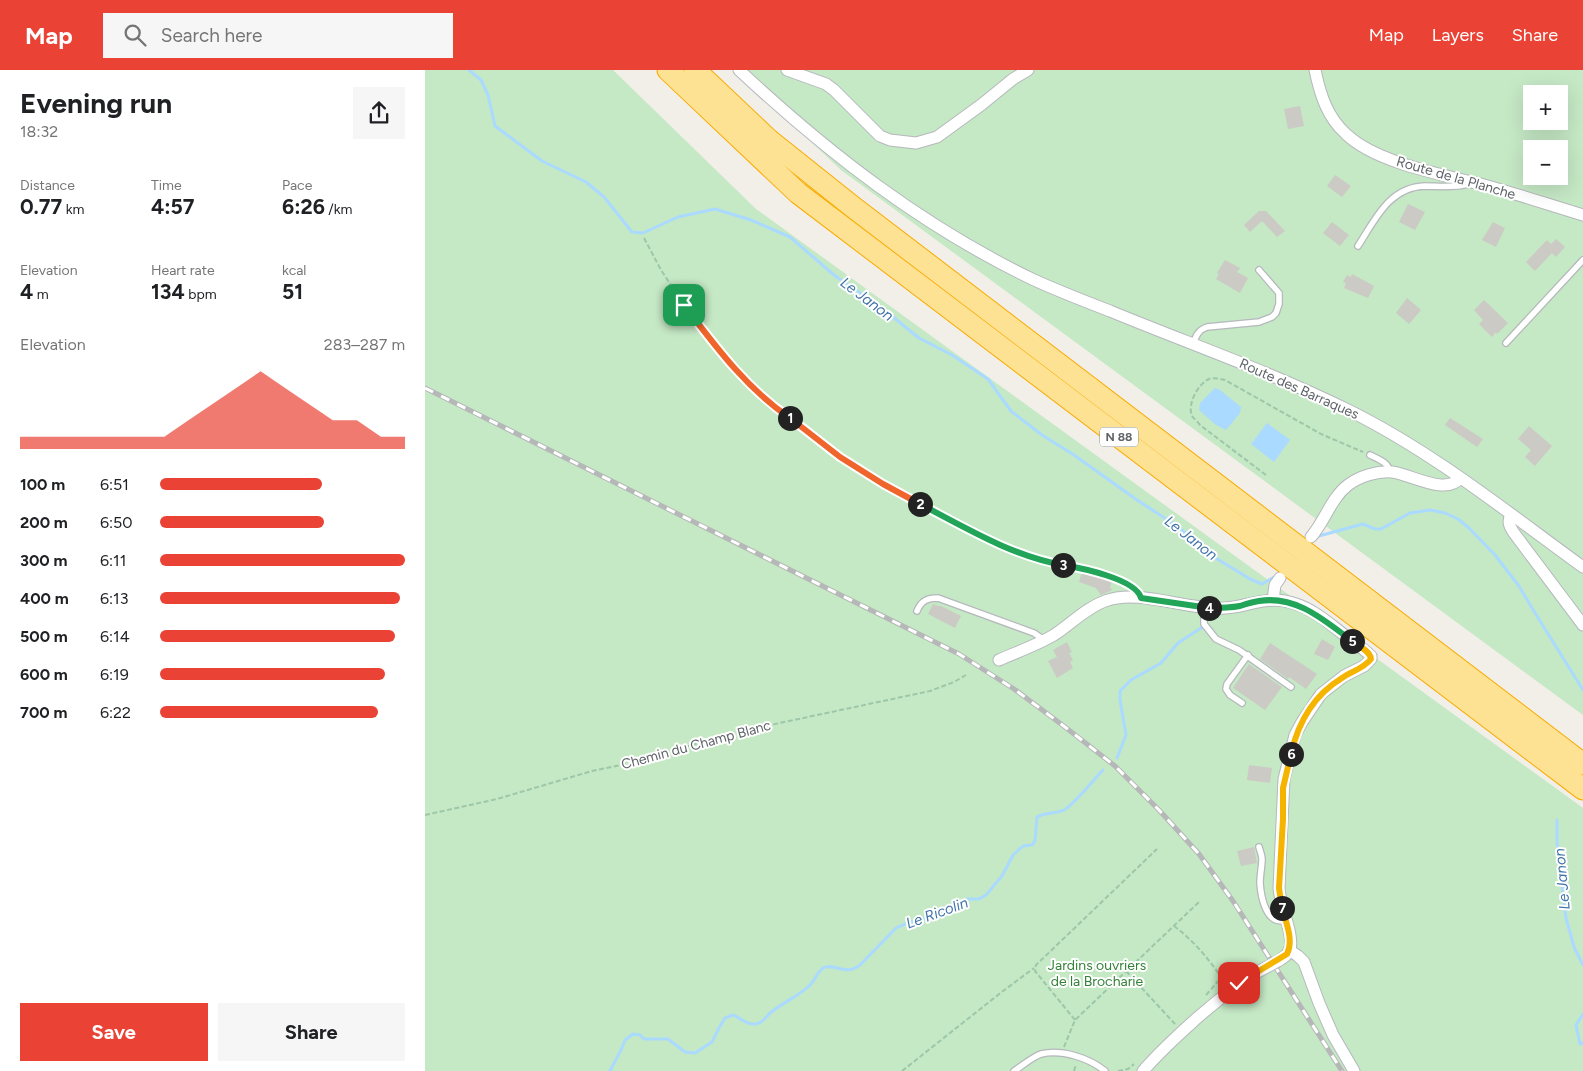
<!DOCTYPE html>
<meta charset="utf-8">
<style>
body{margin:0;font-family:Figtree,sans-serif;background:#f6f6f6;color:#202124;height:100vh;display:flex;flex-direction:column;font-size:19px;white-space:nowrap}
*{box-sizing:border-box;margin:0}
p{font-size:16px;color:#757577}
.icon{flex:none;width:28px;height:28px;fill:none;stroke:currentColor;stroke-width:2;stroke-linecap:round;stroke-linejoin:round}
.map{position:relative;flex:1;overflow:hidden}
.panel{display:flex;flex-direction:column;background:#fff;width:425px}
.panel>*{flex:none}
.buttons{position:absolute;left:1098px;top:15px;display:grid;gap:10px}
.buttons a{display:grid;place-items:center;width:45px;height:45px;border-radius:0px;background:#fff;box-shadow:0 5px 20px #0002;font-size:25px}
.pin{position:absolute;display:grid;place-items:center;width:42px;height:42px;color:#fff;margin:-21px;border-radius:10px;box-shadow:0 2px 8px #0006}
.km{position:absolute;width:25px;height:25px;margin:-12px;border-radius:50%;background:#222;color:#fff;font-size:14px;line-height:25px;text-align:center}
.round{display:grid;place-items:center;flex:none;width:52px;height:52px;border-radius:0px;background:#f6f6f6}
.summary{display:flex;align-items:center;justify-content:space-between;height:85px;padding:0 20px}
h1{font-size:28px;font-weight:700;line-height:38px}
.stats{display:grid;grid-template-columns:repeat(3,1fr);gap:8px;height:85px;padding:5px 20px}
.stats div{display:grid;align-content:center}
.stats b{font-size:21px;font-weight:700}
.stats small{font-size:14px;font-weight:400}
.stats p{font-size:14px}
.chart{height:140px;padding:10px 20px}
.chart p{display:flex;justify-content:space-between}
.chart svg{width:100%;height:90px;margin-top:5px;fill:#ea4335;opacity:.7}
.cta{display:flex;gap:10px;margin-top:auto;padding:10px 20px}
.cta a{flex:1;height:58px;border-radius:0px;background:#ea4335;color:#fff;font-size:20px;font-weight:700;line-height:58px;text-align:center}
.cta a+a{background:#f6f6f6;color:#202124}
ul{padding:0 20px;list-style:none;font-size:16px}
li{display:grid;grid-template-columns:80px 60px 1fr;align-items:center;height:38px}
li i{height:12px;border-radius:6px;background:#ea4335}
header{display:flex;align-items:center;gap:30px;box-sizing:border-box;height:70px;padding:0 25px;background:#ea4335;color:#fff}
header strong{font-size:24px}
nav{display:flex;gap:28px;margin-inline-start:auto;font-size:18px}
.search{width:350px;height:45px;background:#f6f6f6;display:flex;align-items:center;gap:12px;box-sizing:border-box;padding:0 18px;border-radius:0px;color:#757577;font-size:19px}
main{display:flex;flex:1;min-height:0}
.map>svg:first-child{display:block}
.green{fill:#c5e8c5;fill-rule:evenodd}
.water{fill:#aadaff}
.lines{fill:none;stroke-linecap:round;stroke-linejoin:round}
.stream{stroke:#aadaff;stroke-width:3}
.building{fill:#cccac5}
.lane-casing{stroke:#b5b8bc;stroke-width:8}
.street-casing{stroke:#b5b8bc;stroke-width:13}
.highway-casing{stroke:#f9ab00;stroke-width:23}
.path{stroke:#9cc7a9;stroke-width:2;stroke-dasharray:5 2.5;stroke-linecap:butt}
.lane{stroke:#fff;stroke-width:5.5}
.street{stroke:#fff;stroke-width:11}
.highway{stroke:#fde293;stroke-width:21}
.rail-casing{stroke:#b6b7b8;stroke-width:5}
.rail{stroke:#fff;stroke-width:3;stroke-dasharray:9;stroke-linecap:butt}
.street-bridge-casing{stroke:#b5b8bc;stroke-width:13;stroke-linecap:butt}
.street-bridge{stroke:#fff;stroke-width:11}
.split-1-casing{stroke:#fff;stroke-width:10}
.split-2-casing{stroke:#fff;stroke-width:10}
.split-3-casing{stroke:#fff;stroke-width:10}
.split-4-casing{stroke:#fff;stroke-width:10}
.split-5-casing{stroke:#fff;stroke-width:10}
.split-6-casing{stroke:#fff;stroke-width:10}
.split-7-casing{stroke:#fff;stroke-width:10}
.split-8-casing{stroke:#fff;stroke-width:10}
.split-1{stroke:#f0652b;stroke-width:6}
.split-2{stroke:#f0652b;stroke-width:6}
.split-3{stroke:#22a559;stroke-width:6}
.split-4{stroke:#22a559;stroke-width:6}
.split-5{stroke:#22a559;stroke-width:6}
.split-6{stroke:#f5b400;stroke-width:6}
.split-7{stroke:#f5b400;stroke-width:6}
.split-8{stroke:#f5b400;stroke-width:6}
.labels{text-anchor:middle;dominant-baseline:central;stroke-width:4;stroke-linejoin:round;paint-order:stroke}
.shield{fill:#fff;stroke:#8f9295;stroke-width:1}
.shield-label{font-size:12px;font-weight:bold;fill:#5f6368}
.street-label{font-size:14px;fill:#5f6368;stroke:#fff}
.park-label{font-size:14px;fill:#348238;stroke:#fff}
.water-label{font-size:15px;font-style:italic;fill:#4174aa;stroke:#fff}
</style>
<header>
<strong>Map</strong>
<div class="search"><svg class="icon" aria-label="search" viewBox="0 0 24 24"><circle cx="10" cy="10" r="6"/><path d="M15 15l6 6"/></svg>Search here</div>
<nav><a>Map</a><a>Layers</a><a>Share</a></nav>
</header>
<main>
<section class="panel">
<div class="summary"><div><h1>Evening run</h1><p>18:32</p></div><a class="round"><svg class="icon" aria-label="share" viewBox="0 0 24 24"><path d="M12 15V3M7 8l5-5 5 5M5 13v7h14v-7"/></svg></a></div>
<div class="stats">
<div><p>Distance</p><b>0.77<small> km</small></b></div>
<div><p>Time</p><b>4:57</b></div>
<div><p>Pace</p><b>6:26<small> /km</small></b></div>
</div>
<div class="stats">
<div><p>Elevation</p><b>4<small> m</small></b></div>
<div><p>Heart rate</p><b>134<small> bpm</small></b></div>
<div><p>kcal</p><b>51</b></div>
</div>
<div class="chart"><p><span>Elevation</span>283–287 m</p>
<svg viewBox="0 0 160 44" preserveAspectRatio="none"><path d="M0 44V38L10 38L20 38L30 38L40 38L50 38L60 38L70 30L80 22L90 14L100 6L110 14L120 22L130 30L140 30L150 38L160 38V44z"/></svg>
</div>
<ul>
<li><b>100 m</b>6:51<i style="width:66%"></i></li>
<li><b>200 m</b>6:50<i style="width:67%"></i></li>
<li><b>300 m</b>6:11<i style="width:100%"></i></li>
<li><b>400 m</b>6:13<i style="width:98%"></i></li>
<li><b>500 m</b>6:14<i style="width:96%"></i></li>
<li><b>600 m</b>6:19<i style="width:92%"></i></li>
<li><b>700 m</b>6:22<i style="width:89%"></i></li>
</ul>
<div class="cta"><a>Save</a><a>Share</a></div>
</section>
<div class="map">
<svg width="1158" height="1001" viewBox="0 0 1158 1001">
<rect width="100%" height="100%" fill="#f1efe8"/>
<g class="green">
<polygon points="0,0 188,0 331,139 1158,738 1158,1001 0,1001"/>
<path d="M 310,0 L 1158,0 L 1158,645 L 416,100 ZM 1106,24 L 1134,24 L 1134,51 L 1106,51 ZM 1106,79 L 1134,79 L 1134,106 L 1106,106 Z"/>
</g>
<g class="water">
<polygon points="790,318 795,320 816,337 815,343 801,360 791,355 774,340 775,333"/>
<polygon points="842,353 865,370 849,392 826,374"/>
</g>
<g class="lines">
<g class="stream">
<polyline points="44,0 56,10 63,25 70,56 117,91 161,112 179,127 207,162 218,163 253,147 290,139 326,150 365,167 409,205 458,239 494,268 527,285 563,309 586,341 617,365 649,385 712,430 752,456 784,484 825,509 837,514 851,506"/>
<polyline points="890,469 894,466 938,454 950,459 956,459 985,443 1005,440 1020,443 1033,449 1044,458 1070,485 1094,516 1107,538 1158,620"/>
<polyline points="692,688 701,665 695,630 695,621 706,610 736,593 753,573 776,558"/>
<polyline points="1132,750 1132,772 1141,848 1149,877 1158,895"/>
<polyline points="1158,944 1151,955 1155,974 1158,973"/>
<path d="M 185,1001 L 196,980 L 200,970 L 208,964 L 215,965 L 219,969 L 243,969 L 260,982 L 270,983 L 287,972 L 294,958 L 300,948 L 308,945 C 316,948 321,955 330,954 C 336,954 341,948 345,943 C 357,933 372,927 384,916 C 390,911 392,902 398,898 C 409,892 419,907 435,895 L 471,858 L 480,854 L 507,846 L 542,829 L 554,829 L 561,825 L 577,806 L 588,785 L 598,776 L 607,775 L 610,771 L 612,747 C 621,742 630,744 639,740 C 649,735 669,709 678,700"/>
</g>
</g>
<g class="building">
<polygon points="875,36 879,56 863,59 859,39"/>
<polygon points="910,105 926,116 917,127 902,116"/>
<polygon points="983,134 1000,142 990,160 974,152"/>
<polygon points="834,141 841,141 860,161 852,167 837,151 825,162 819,155"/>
<polygon points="907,152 924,165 915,176 898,163"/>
<polygon points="1068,152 1080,158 1071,177 1057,170"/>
<polygon points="1131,169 1140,177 1131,187 1127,183 1110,201 1101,192 1122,170 1126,174"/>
<polygon points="800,190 815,198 812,202 823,208 815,223 791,209 794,204 792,203"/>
<polygon points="927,204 949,216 943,228 919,218 921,213 918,212 922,205 926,207"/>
<polygon points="982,228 996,240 984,254 971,243"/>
<polygon points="1059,230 1083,253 1072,264 1071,262 1067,267 1054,254 1058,250 1049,240"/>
<polygon points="1025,348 1058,369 1052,377 1020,355"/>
<polygon points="1104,356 1127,376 1110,396 1100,387 1106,380 1093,369"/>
<polygon points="657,502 687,511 685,517 687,520 676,525 671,518 654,512"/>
<polygon points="508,534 513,536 516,536 536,546 530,558 503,544"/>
<polygon points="897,569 910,577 903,590 889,584"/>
<polygon points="642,572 647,582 644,583 648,590 645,592 648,598 632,608 623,591 632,587 628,580"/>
<polygon points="845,573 892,604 881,619 864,607 863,609 835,589"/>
<polygon points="824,594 857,617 840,640 808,618"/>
<polygon points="824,695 847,698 845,713 822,710"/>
<polygon points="829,777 832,793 816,796 812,781"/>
</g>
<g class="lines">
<defs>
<g id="lane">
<path d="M 933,176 C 950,150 964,117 1000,116 C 1013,116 1030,118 1043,114"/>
<polyline points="1081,273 1158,190"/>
<path d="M 768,274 C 771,266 773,260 782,257 L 834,252 L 847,247 L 851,243 L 854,234 L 854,223 L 834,200"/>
<path d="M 945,385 C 953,389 963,392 965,402"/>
<polyline points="779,538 779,554 791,569 814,580 866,617"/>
<path d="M 492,541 C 496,531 502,528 513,528 L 609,563 L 619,570"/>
<polyline points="817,633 805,625 801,619 802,614 823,585"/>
<path d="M 834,777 C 835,781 837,785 837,789 C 837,796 835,805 835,813 C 836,827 841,855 860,850"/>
<path d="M 589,1001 C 597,996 607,987 616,984 C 637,979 664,988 680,1001"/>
</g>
<g id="street">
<path d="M 314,0 C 403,83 497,156 607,209 C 633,221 659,231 685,241 C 765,274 846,302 923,340 C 1008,382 1082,442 1158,497"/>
<polyline points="362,0 401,14 409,20 455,66 465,70 491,73 512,67 556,35 588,9 603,0"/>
<path d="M 890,0 C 895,24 902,47 921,64 C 951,93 1019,105 1059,115 C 1092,124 1125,135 1158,145"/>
<path d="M 1086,445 C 1082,452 1085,457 1089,463 L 1158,555"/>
<path d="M 886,467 C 900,451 906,428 923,415 C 935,406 952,401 967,402 C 985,404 1021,426 1035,408"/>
<polyline points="848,530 850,515 855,508"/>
<path d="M 574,590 C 592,582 612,575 629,565 C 646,554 661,538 680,531 C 715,518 762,541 800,538 C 827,536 842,524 871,534 C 890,540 906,555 922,567 C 930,573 939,579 946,586 L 946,589 L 939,596 L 919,606 L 896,624 L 877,652 L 870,665 L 859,709 L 854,818 C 855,837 869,863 865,880 C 863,885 858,888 853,891"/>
<polyline points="864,880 873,886 879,892 894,933 908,965 929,1001"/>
<path d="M 718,1001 C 735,981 752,966 772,948 C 791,932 809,916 831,903"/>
</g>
<g id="highway">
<polyline points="243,0 373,123 1158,719"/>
<polyline points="270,0 344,70 428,137 1158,694"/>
</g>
</defs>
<use href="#lane" class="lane-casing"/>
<use href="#street" class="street-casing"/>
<use href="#highway" class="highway-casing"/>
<g class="path">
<polyline points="219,168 236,200 259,235 294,281 339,329 379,358 415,387 458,414 557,467 614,489 658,499 687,507 704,516"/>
<path d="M 841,405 L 775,355 C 773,352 769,349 767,346 C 762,334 773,314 784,309 C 789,307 795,309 800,310 L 896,364 L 938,382"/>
<polyline points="0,745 72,729 167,701 211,692 303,664 505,621 529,612 541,605"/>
<path d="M 749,856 C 768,870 786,891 799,912"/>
<polyline points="701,901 750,954"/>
<polyline points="781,925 796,908"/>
<polyline points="650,950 610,901 611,895 732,779"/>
<polyline points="639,977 650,950 775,831"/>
<polyline points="477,1001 578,921 609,898"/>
<polyline points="649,1001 651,994"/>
<polyline points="693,1001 703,999 709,994"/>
</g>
<use href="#lane" class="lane"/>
<use href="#street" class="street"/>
<use href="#highway" class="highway"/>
<defs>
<polyline id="rail" points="0,318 534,584 589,619 640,657 690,696 734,740 774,784 808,831 917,1001"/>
</defs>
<use href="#rail" class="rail-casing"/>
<use href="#rail" class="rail"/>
<defs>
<polyline id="street-bridge" points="831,903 853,891"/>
</defs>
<use href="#street-bridge" class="street-bridge-casing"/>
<use href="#street-bridge" class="street-bridge"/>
</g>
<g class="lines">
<defs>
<path id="split-1" d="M 259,235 C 291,277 321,318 365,348"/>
<polyline id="split-2" points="365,348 415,387 458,414 495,434"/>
<path id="split-3" d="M 495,434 C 541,458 587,486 638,495"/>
<path id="split-4" d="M 638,495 C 656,498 711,509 716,528 L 784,538"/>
<path id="split-5" d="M 784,538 C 794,538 804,538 815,536 C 821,534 827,532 834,531 C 871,525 899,550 927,571"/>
<path id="split-6" d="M 866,684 C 873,653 889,625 917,608 C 927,601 938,599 946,589 C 945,581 934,576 927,571"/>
<polyline id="split-7" points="857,838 854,818 858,749 858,718 866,684"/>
<path id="split-8" d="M 814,913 L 862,884 C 869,871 861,852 857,838"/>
</defs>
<use href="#split-1" class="split-1-casing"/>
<use href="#split-2" class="split-2-casing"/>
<use href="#split-3" class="split-3-casing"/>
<use href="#split-4" class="split-4-casing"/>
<use href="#split-5" class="split-5-casing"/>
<use href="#split-6" class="split-6-casing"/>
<use href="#split-7" class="split-7-casing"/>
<use href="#split-8" class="split-8-casing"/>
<use href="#split-1" class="split-1"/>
<use href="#split-2" class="split-2"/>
<use href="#split-3" class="split-3"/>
<use href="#split-4" class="split-4"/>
<use href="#split-5" class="split-5"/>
<use href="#split-6" class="split-6"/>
<use href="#split-7" class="split-7"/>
<use href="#split-8" class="split-8"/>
</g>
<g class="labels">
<rect class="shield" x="675" y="357.5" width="38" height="19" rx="4"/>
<g class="shield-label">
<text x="694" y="367">N 88</text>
</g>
<g class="street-label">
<text transform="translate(1031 108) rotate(16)">Route de la Planche</text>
<text transform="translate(874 319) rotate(24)">Route des Barraques</text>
<text transform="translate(271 675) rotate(-15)">Chemin du Champ Blanc</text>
</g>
<g class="park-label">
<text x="672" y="895">Jardins ouvriers<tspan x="672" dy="16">de la Brocharie</tspan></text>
</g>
<g class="water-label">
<text transform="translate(442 229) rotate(37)">Le Janon</text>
<text transform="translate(766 468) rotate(38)">Le Janon</text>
<text transform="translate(1137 809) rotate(-95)">Le Janon</text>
<text transform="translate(512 843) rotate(-20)">Le Ricolin</text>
</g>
</g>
</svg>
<div class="buttons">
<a>+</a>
<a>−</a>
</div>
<div class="pin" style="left:259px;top:235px;background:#1e9e55"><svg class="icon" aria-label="arrive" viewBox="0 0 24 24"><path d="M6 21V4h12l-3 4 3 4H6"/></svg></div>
<div class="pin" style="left:814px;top:913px;background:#d93025"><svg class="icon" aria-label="check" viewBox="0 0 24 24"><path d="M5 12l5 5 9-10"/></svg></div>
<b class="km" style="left:365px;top:348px">1</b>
<b class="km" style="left:495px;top:434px">2</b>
<b class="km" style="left:638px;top:495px">3</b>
<b class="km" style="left:784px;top:538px">4</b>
<b class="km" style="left:927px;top:571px">5</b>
<b class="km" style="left:866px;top:684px">6</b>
<b class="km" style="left:857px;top:838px">7</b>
</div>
</main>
